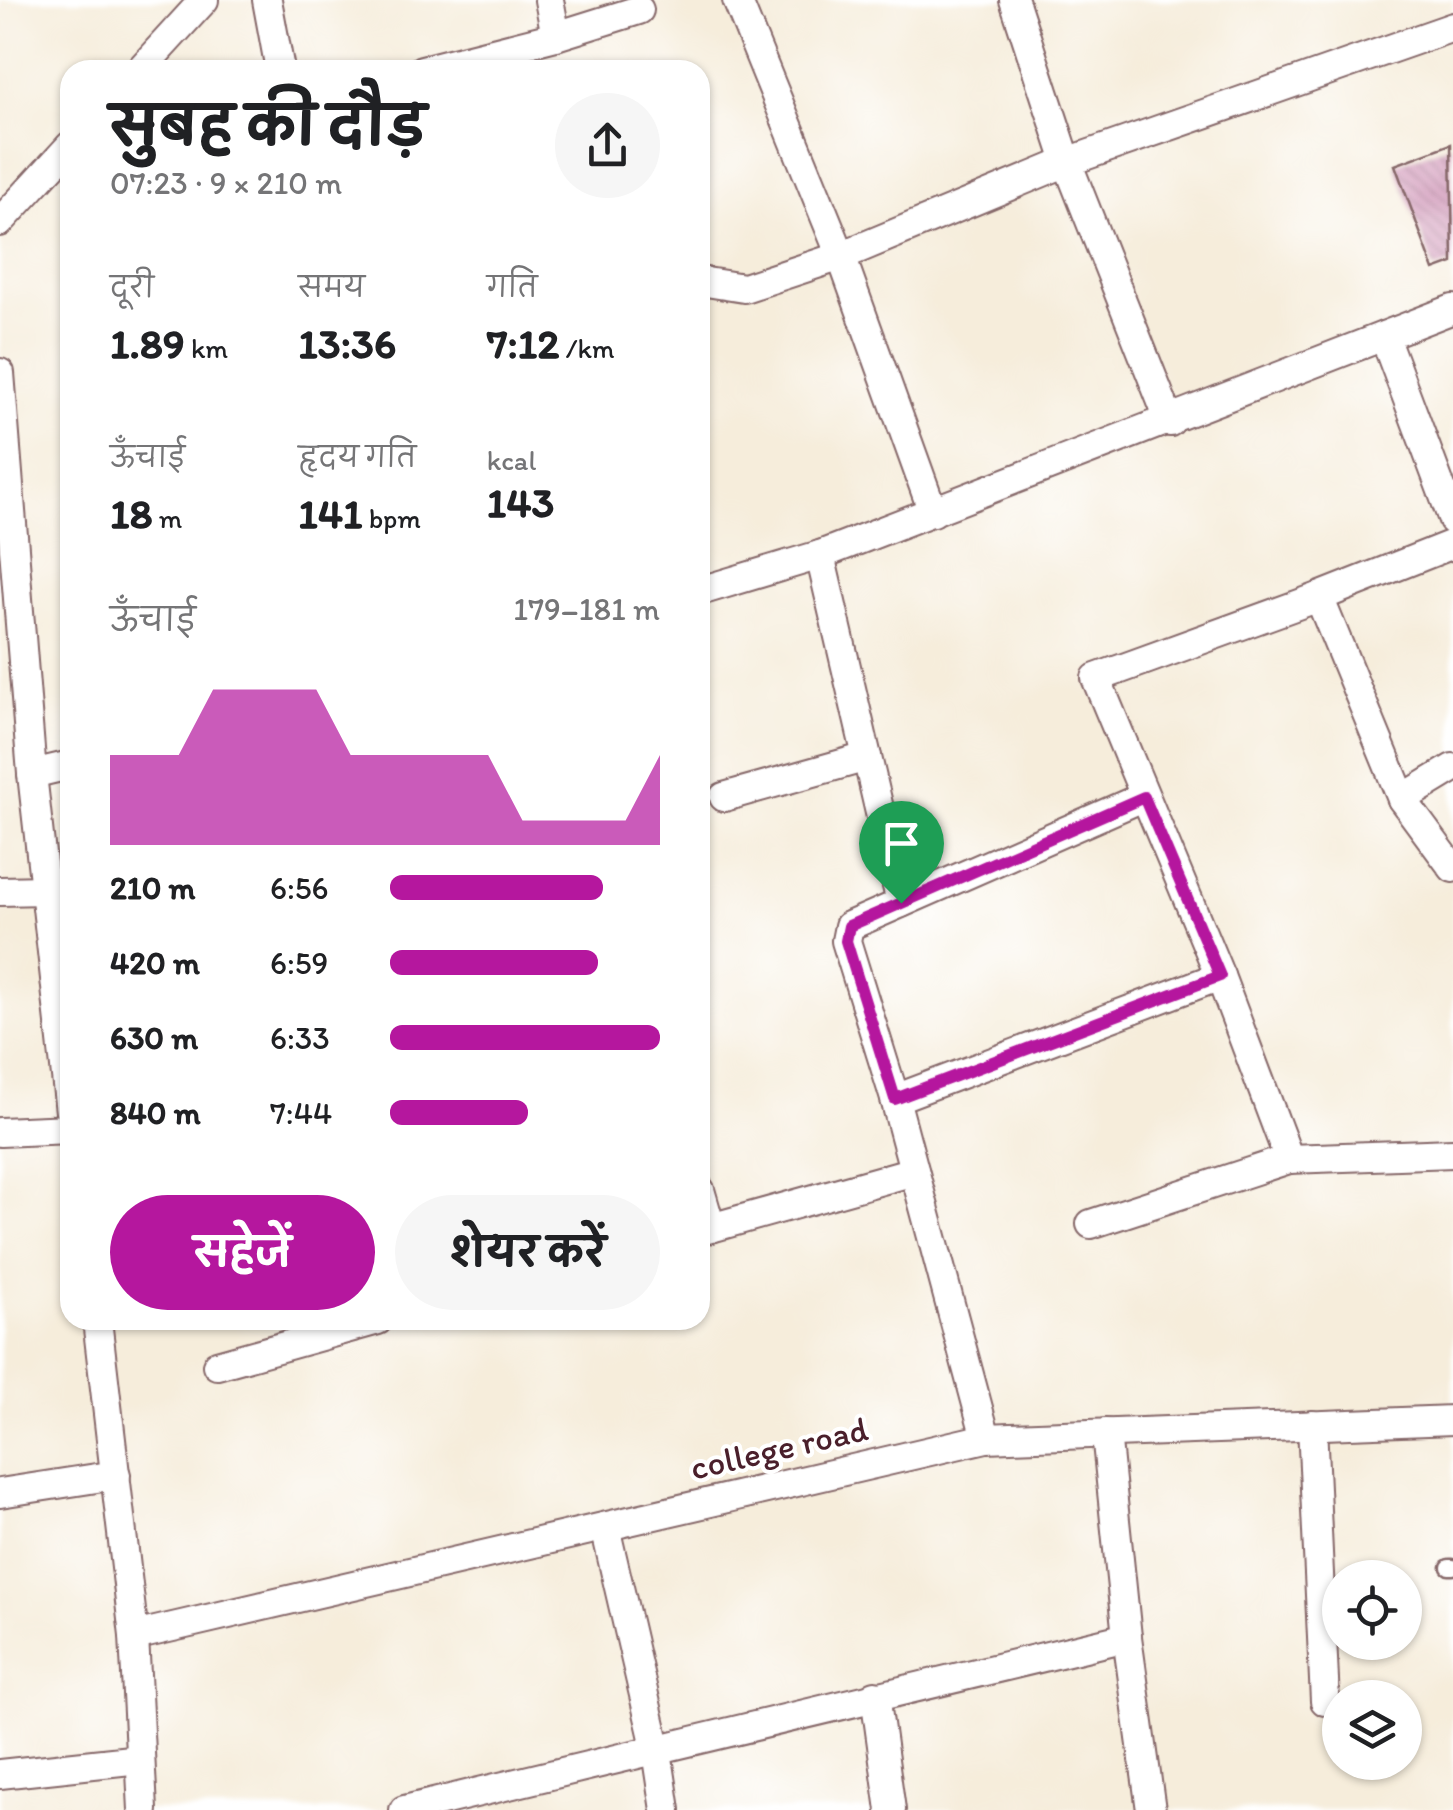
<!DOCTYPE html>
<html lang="hi">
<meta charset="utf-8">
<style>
body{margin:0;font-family:Itim,"Playpen Sans Deva",sans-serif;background:#f6f6f6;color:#202124;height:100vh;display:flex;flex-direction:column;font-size:38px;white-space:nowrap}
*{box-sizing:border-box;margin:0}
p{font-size:32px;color:#757577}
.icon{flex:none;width:55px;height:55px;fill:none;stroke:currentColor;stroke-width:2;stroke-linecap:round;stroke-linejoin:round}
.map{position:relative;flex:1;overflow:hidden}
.drawer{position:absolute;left:60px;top:60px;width:650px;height:1270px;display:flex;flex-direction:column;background:#fff;border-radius:30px;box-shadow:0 2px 8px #0004}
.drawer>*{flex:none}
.tools{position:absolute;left:1322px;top:1560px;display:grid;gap:20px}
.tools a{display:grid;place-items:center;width:100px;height:100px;border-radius:50%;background:#fff;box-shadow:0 2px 8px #0004;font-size:50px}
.pin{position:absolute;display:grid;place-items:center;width:85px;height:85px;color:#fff;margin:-102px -42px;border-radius:50% 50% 50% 0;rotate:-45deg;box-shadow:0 0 10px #0007}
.pin .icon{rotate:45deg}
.round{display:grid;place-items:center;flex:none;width:105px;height:105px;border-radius:52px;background:#f6f6f6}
.overview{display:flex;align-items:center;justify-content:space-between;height:170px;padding:0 50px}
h1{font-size:55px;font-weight:700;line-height:75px}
.metrics{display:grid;grid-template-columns:repeat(3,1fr);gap:15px;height:170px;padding:10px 50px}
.metrics div{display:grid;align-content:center}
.metrics b{font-size:42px;font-weight:700}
.metrics small{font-size:28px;font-weight:400}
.metrics p{font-size:28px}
.chart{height:280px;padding:20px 50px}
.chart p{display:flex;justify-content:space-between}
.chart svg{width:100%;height:180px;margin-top:10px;fill:#b5179e;opacity:.7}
.button{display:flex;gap:20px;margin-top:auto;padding:20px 50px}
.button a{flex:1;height:115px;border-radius:60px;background:#b5179e;color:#fff;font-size:40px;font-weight:700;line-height:115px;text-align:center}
.button a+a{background:#f6f6f6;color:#202124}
ul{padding:0 50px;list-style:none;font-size:32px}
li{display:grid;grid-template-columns:160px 120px 1fr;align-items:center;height:75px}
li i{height:25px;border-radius:12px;background:#b5179e}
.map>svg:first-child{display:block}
.building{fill:url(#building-back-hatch)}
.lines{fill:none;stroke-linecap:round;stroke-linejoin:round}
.service-casing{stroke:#866769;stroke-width:19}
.minor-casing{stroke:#866769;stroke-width:32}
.service{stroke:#fff;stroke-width:14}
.minor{stroke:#fff;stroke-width:28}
.route-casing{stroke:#fff;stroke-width:20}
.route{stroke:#b5179e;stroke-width:12}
.labels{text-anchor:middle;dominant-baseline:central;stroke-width:8;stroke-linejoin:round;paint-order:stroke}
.street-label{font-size:35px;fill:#4a1f2b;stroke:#fff}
</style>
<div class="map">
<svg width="1453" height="1810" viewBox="0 0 1453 1810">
<defs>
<pattern id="building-back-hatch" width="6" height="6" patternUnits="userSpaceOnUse" patternTransform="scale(2.5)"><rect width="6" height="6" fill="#d298b9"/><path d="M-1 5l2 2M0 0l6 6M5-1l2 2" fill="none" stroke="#ac7b97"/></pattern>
</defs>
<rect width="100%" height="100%" fill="#fff"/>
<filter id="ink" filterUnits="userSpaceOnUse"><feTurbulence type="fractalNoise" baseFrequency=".01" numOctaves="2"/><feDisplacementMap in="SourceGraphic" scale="20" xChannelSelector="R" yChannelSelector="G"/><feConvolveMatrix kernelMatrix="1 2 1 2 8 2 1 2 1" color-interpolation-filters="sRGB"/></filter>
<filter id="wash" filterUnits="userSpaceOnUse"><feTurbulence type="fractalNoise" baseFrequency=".0048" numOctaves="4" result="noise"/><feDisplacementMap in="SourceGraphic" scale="40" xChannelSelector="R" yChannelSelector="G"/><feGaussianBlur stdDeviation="2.25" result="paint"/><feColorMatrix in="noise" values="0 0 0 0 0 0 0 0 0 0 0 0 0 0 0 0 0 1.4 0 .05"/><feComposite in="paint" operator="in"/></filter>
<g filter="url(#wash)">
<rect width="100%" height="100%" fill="#f6eddb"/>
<g id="blocks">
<polygon class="building" points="1451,144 1453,263 1434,270 1395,165"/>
</g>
</g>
<g filter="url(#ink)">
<use href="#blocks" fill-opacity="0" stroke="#866769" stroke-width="2.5"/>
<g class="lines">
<defs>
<polyline id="service" points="1449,1567 1453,1567"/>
<g id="minor">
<polyline points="267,0 280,70"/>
<polyline points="549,0 556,36"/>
<polyline points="737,0 841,256 933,512"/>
<polyline points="1014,0 1067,162 1170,422"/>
<polyline points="140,70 204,0"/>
<polyline points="422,70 556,36 639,10"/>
<polyline points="0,222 70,146"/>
<polyline points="700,281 744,288 841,256 1067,162 1453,27"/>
<polyline points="1384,336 1453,520"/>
<polyline points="0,373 32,774 70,1112"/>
<polyline points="1453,544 1319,597 1096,678 1220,976 1289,1159 1453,1153"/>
<polyline points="820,555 901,903"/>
<polyline points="700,591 820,555 1453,309"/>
<polyline points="1319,597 1402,799 1453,868"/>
<polyline points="32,774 70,765"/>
<polyline points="724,797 867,757"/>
<polyline points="1402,799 1453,768"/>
<polyline points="0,891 45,890"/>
<polyline points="895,1099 1220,976"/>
<polyline points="0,1132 70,1129"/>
<polyline points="700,1190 711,1228"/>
<polyline points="1091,1224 1289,1159"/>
<polyline points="700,1231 914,1171"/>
<polyline points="97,1320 134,1636 143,1810"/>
<polyline points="217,1365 378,1320"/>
<polyline points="1312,1425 1325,1701"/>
<polyline points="1106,1433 1127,1637 1151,1810"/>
<polyline points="986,1438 895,1099 846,941 849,926 1143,797"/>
<polyline points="0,1493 116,1475"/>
<polyline points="605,1527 657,1751 666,1810"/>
<polyline points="134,1636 986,1438 1453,1420"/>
<polyline points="875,1695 891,1810"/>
<polyline points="0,1774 140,1759"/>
<polyline points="404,1810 1127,1637"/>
</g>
</defs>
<use href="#service" class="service-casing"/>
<use href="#minor" class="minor-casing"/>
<use href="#service" class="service"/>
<use href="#minor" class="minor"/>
</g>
</g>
<g class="lines" filter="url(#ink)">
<defs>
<polygon id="route" points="1144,797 1220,976 895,1099 846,941 849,926"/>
</defs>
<use href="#route" class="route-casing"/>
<use href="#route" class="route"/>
</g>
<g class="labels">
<g class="street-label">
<text transform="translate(779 1448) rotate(-13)">college road</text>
</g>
</g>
</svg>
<div class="tools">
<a><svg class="icon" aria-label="locate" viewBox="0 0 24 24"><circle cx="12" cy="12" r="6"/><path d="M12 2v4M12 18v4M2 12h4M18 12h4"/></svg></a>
<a><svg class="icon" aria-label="layers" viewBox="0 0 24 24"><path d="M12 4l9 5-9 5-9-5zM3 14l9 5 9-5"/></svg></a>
</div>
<div class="pin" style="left:901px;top:903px;background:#1e9e55"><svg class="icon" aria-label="arrive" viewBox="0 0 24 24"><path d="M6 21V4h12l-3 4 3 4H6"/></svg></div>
<section class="drawer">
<div class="overview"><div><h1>सुबह की दौड़</h1><p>07:23 · 9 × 210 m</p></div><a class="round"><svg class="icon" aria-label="share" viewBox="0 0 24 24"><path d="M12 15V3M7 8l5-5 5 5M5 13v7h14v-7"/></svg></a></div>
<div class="metrics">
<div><p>दूरी</p><b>1.89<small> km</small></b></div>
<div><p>समय</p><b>13:36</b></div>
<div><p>गति</p><b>7:12<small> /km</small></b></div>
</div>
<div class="metrics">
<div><p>ऊँचाई</p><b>18<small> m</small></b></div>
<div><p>हृदय गति</p><b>141<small> bpm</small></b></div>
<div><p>kcal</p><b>143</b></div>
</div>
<div class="chart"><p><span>ऊँचाई</span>179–181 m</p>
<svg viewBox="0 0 160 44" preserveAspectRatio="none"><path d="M0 44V22L10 22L20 22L30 6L40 6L50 6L60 6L70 22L80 22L90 22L100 22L110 22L120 38L130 38L140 38L150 38L160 22V44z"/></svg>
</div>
<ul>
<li><b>210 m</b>6:56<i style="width:79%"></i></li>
<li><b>420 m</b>6:59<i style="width:77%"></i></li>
<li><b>630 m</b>6:33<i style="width:100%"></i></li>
<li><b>840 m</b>7:44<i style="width:51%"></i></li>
</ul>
<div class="button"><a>सहेजें</a><a>शेयर करें</a></div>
</section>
</div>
